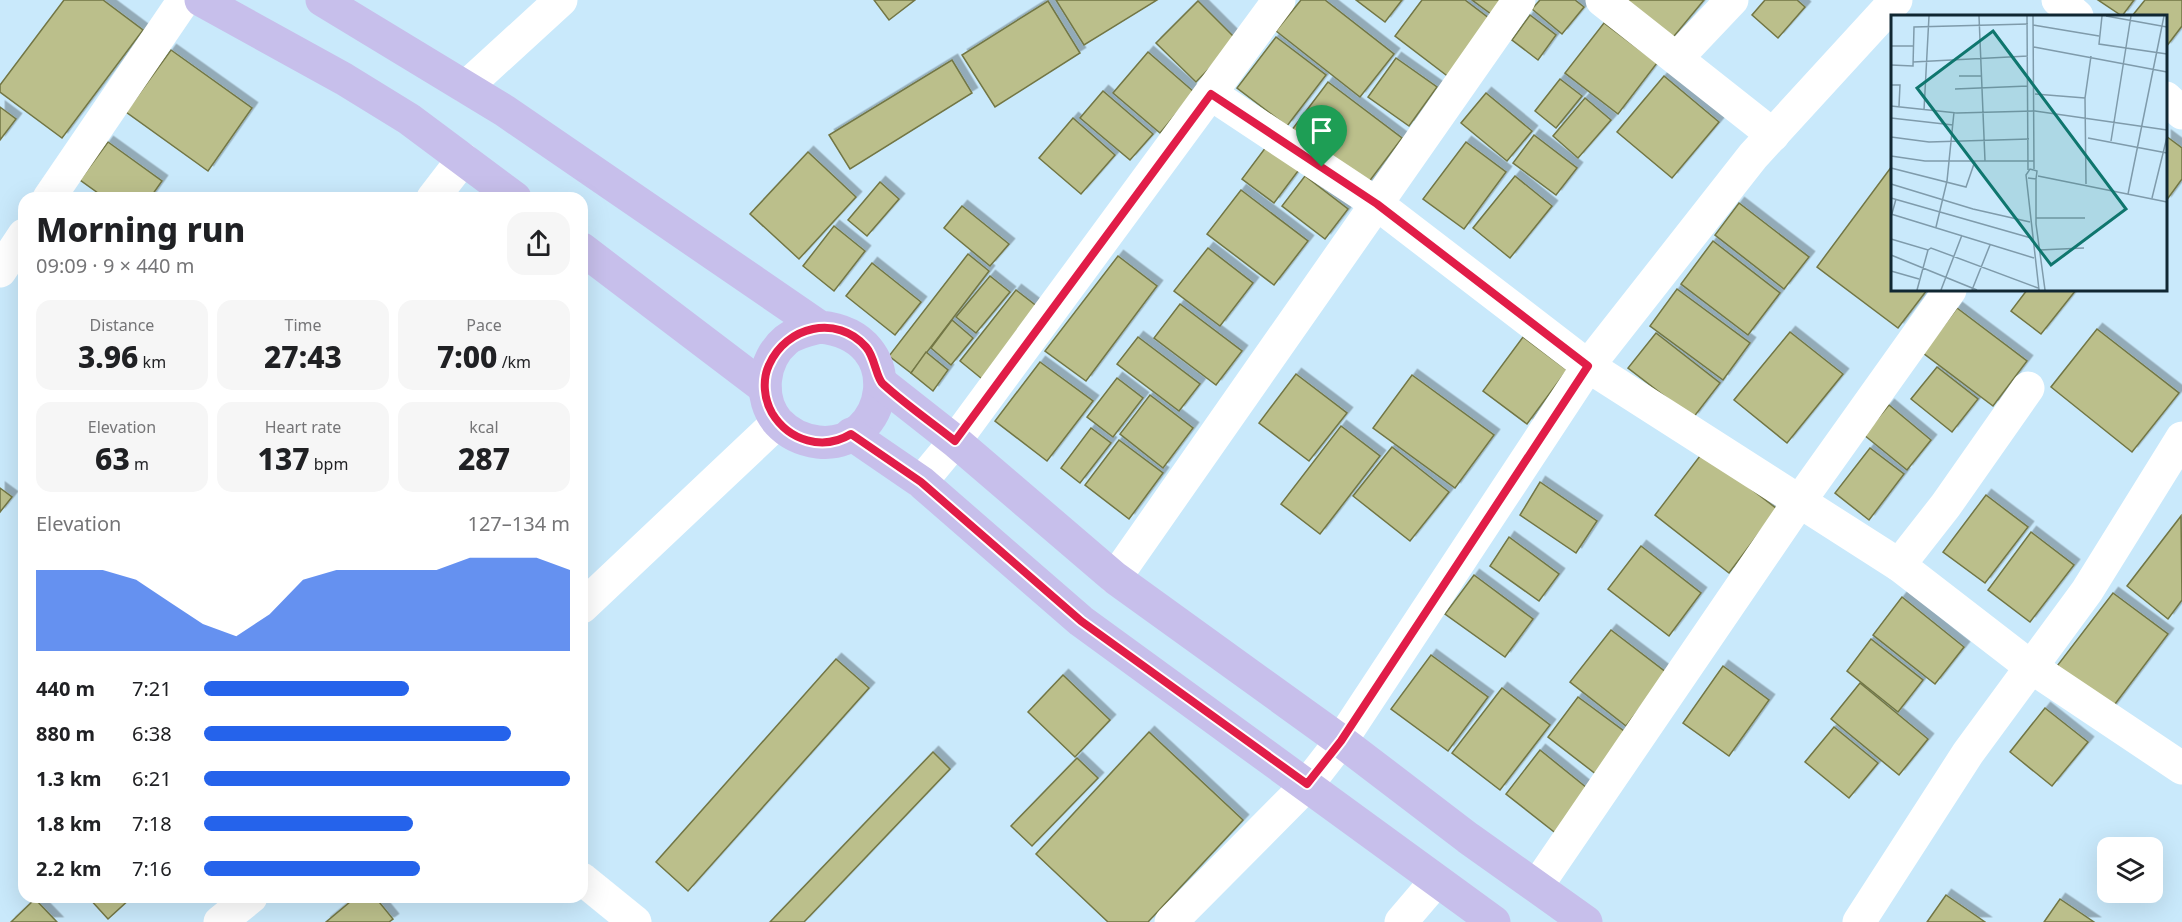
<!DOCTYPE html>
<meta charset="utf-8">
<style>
body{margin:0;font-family:"Noto Sans",sans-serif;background:#f6f6f6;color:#202124;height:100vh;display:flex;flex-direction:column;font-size:22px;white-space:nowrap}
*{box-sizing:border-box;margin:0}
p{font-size:20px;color:#757577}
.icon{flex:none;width:33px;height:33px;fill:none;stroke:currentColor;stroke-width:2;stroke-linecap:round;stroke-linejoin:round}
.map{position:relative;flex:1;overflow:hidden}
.sheet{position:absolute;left:18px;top:192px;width:570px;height:711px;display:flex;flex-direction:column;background:#fff;border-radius:18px;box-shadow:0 6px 24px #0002}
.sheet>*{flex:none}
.controls{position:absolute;left:2097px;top:837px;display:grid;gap:12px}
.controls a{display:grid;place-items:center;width:66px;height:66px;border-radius:12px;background:#fff;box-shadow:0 6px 24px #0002;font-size:30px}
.pin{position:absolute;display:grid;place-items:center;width:51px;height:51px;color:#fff;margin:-62px -26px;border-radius:50% 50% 50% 0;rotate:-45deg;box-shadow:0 0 6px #0007}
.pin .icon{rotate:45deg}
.round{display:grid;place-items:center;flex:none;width:63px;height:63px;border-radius:18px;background:#f6f6f6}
.summary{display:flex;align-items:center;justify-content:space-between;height:102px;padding:0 18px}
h1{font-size:33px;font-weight:800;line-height:45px}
.metrics{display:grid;grid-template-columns:repeat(3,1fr);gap:9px;height:102px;padding:6px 18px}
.metrics div{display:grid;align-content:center;border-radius:15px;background:#f6f6f6;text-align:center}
.metrics b{font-size:30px;font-weight:800}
.metrics small{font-size:16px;font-weight:400}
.metrics p{font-size:16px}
.chart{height:168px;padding:12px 18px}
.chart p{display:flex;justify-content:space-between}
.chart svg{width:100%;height:108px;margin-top:6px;fill:#2563eb;opacity:.7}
ul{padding:0 18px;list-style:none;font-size:20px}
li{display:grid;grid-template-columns:96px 72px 1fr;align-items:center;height:45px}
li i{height:15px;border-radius:8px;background:#2563eb}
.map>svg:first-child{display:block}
.building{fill:#bbbf8b;stroke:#727644;stroke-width:1.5;filter:url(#shadow)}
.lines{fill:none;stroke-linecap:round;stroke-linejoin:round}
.minor{stroke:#fff;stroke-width:33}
.major{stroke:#c7bfeb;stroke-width:33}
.route-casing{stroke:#fff;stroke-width:12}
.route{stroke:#e11d48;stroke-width:8}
.inset-road{fill:none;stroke:#7f9bab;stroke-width:1.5}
.view{fill:#0f766e;fill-opacity:0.15;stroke:#0f766e;stroke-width:3}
.inset-edge{fill:none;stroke:#102732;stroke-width:3}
</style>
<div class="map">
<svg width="2182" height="922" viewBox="0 0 2182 922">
<defs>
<filter id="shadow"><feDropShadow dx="5.5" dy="-5.5" stdDeviation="0" flood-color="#0004"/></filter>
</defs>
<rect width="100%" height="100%" fill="#c9e9fb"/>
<g class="building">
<polygon points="64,0 103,0 143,30 62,138 0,92 0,85"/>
<polygon points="874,0 915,0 889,20"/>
<polygon points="1056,0 1157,0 1084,45"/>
<polygon points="1301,0 1325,0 1394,54 1360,97 1276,31"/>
<polygon points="1356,0 1402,0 1385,22"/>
<polygon points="1422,0 1465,0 1494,22 1450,78 1395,36"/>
<polygon points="1472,0 1502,0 1491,14"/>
<polygon points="1540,0 1575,0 1584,7 1562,34 1532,9"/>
<polygon points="1621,0 1704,0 1670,41"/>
<polygon points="1765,0 1797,0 1805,7 1778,38 1752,15"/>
<polygon points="2098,0 2134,0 2122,16"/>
<polygon points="2145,0 2182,0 2182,26 2166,47 2166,16 2132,16"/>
<polygon points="1048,1 1080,53 995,107 962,55"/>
<polygon points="1198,1 1237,40 1196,82 1156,43"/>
<polygon points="1530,15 1556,35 1538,60 1512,40"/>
<polygon points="1604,23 1657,63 1618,114 1565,73"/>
<polygon points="1276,37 1326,75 1287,126 1237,88"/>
<polygon points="171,50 252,108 208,171 126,112"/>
<polygon points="1148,52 1194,92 1160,133 1113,93"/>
<polygon points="1396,58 1437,87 1409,126 1368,97"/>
<polygon points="952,60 972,93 850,169 829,135"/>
<polygon points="1664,76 1719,122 1672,178 1617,132"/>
<polygon points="1560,79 1582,96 1556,128 1535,111"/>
<polygon points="1328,82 1402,138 1365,187 1291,131"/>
<polygon points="1103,91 1153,134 1130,160 1080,118"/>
<polygon points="1486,93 1532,131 1507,161 1461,123"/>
<polygon points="1585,98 1611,120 1578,158 1553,136"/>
<polygon points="0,107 16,119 0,140"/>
<polygon points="1073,118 1115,155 1081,194 1039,158"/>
<polygon points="1534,135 1577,168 1556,195 1513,163"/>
<polygon points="2166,136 2182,148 2182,179 2166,201"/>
<polygon points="108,142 162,181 150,198 105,198 80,180"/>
<polygon points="1466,142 1506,172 1464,229 1423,199"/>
<polygon points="1269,143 1301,167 1274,203 1242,179"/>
<polygon points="808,152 856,197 799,259 750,214"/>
<polygon points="1892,166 1892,290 1927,290 1898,328 1817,267"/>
<polygon points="1305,176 1348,209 1325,239 1282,206"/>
<polygon points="1515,176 1552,206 1510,258 1473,228"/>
<polygon points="880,182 899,199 867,236 848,220"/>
<polygon points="1241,190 1308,241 1274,285 1207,234"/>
<polygon points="1739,203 1809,257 1784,289 1715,235"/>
<polygon points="962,206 1009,244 990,266 944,228"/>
<polygon points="834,226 865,251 834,291 803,266"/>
<polygon points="1713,241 1780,293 1748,335 1681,284"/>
<polygon points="1208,248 1253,283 1220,326 1174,291"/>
<polygon points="968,254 989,271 911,373 889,356"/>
<polygon points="1118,256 1157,286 1086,381 1045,351"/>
<polygon points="872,263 921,302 895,335 846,296"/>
<polygon points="990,276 1010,292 976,333 956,317"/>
<polygon points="1677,289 1750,343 1723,380 1650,326"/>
<polygon points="1016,290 1043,311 987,383 960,361"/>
<polygon points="2027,290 2076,290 2041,334 2011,311"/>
<polygon points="1180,304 1242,351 1216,385 1154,338"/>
<polygon points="1957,308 2027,361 1993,406 1923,353"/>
<polygon points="952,320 973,338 951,365 931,348"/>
<polygon points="2097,329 2179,393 2132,452 2051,387"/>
<polygon points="1790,332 1843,374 1787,443 1734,400"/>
<polygon points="1656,333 1720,383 1693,418 1628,368"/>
<polygon points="1138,337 1200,384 1179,411 1117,364"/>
<polygon points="1523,337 1567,370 1527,424 1483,391"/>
<polygon points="926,352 948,370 933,391 911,373"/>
<polygon points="1040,362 1093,401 1047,461 995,421"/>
<polygon points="1937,367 1978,399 1952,432 1911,399"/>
<polygon points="1296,374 1347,413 1309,461 1259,423"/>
<polygon points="1412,375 1494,435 1455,488 1373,428"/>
<polygon points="1117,378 1143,398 1113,437 1087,417"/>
<polygon points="1150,395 1193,428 1163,468 1120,434"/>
<polygon points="1889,405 1931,440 1907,470 1864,435"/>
<polygon points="1341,426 1380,456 1320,534 1281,504"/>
<polygon points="1091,428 1111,443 1080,483 1061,468"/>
<polygon points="1119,440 1163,473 1129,519 1085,485"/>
<polygon points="1392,447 1449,492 1410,541 1353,496"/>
<polygon points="1870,448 1904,474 1869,520 1835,493"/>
<polygon points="1703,452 1777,509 1729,573 1655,515"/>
<polygon points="1540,482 1597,521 1576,553 1520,515"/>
<polygon points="0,488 12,497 0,512"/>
<polygon points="1986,495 2028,527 1985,583 1943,552"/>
<polygon points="2181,516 2182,600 2168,619 2127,586"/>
<polygon points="2031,532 2074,565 2030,622 1988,590"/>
<polygon points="1509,537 1559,574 1539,601 1490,566"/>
<polygon points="1641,546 1701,593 1669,636 1608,589"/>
<polygon points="1474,575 1533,619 1505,657 1445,614"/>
<polygon points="2113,593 2168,634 2109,712 2054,670"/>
<polygon points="1902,597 1964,647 1935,684 1873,635"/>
<polygon points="1611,630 1667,673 1626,726 1570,682"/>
<polygon points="1871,639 1923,680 1898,712 1847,671"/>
<polygon points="1431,655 1488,697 1448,751 1391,709"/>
<polygon points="836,659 869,688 688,891 656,862"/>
<polygon points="1723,666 1769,700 1729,756 1683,723"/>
<polygon points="1063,675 1110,720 1075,757 1028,712"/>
<polygon points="1860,683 1928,739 1899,775 1831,719"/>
<polygon points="1502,688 1550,725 1500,790 1452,753"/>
<polygon points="1578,697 1628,734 1597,775 1548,737"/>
<polygon points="2045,708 2088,742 2052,786 2010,752"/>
<polygon points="1834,727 1878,763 1849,798 1805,762"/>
<polygon points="1149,732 1243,820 1148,922 1108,922 1036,854"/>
<polygon points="1540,750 1592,792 1558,835 1506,794"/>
<polygon points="933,752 950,769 804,922 770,922"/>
<polygon points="1077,758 1098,778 1032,846 1011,826"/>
<polygon points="1946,895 1985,922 1927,922"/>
<polygon points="88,897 132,897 108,919"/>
<polygon points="356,897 375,897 393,919 389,922 326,922"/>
<polygon points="35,899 57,922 11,922"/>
<polygon points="2060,899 2094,922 2044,922"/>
</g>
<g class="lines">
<g class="minor">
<polyline points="1602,0 1773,135"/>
<polyline points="2058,0 2077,16"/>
<polyline points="1677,58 1732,0"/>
<polyline points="466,87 561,0"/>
<polyline points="1211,94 1377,204 1588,366 1899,565 2031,667 2182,768"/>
<polyline points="2166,98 2182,113"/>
<polyline points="49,198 184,0"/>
<polyline points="433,198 463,159"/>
<polyline points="0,271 24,235"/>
<polyline points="921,482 955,441 1279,0"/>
<polyline points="1899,565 1946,505 2028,388"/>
<polyline points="1115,578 1519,0"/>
<polyline points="582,607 778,422"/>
<polyline points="582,879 635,922"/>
<polyline points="1537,886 1799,502 1950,290"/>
<polyline points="220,922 251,897"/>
<polyline points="1171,922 1307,785 1341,741 1588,366 1753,156 1896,0"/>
<polyline points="1401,922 1436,881"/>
<polyline points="1859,922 1968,753 2087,591 2182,438"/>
</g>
<g class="major">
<polyline points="201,0 344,79 409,119 515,198"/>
<path d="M 322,0 L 505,111 L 820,327 C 911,336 888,450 818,442 C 802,440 789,434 778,422 C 758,399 762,360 786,340 C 796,332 808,330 820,327"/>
<polyline points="582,249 765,388"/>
<polyline points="880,382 955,441 1115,578 1341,741 1468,838 1586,922"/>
<polyline points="851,434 921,482 1081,621 1494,922"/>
</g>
</g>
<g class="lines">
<defs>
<path id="route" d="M 1211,94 L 1377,204 L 1588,366 L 1341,741 L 1307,784 L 1081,621 L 921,482 L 851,434 C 823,451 789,441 772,413 C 764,399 762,380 769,365 C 786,326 837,314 866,347 C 875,357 876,378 883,384 C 905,404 931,422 955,441 Z"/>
</defs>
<use href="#route" class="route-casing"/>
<use href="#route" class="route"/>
</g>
<g transform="translate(1891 15)">
<rect width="276" height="276" fill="#c9e9fb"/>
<path class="inset-road" d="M 88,1 L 94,146M 136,1 L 137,155M 142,1 L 143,154M 211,1 L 208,29 L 276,39M 215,1 L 276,12M 142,10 L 208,21M 0,31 L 23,31M 143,32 L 276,57M 22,47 L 137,41M 0,50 L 22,51 L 23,12 L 137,9M 68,61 L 90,61M 0,70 L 9,70 L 8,91M 64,74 L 137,71M 144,79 L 194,83M 0,91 L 66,98 L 144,96 L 276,115M 33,95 L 38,1M 0,103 L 62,110M 0,122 L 38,127 L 138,124M 197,123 L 276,138M 220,126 L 240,1M 0,141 L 34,146 L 143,146M 0,153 L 75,172 L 84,146M 147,161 L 276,187M 137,163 L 145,164 L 146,156 L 139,154 L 135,160 L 148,275M 145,164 L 145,209 L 154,275M 0,169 L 82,194 L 139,207M 195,169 L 194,83 L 200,41M 237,179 L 273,1M 0,183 L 140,223M 261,183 L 276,122M 0,199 L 143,243M 0,202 L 5,184M 145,203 L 194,203M 45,212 L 56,166 L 63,97M 0,224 L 37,235 L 40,233 L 147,273M 148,235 L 193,233M 0,240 L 86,275M 0,256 L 28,264M 26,275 L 37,235M 50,275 L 71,220M 81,275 L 99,230"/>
<path class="view" d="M 102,16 L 235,194 L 160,250 L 26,73 Z"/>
<rect width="276" height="276" class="inset-edge"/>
</g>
</svg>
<div class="controls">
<a><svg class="icon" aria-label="layers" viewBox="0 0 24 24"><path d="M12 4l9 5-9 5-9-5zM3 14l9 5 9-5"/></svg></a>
</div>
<div class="pin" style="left:1322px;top:167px;background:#1e9e55"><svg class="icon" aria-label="arrive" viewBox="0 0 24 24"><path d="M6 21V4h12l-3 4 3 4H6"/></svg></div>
<section class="sheet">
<div class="summary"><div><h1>Morning run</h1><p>09:09 · 9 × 440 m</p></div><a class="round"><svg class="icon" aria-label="share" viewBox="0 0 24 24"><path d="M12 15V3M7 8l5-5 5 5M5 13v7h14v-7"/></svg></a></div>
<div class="metrics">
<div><p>Distance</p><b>3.96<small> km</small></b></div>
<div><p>Time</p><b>27:43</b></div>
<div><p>Pace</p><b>7:00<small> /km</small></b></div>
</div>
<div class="metrics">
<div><p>Elevation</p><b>63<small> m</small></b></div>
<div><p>Heart rate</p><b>137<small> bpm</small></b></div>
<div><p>kcal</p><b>287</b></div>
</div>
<div class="chart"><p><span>Elevation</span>127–134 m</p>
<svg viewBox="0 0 160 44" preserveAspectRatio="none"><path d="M0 44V11L10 11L20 11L30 15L40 24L50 33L60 38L70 29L80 15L90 11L100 11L110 11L120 11L130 6L140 6L150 6L160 11V44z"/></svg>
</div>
<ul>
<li><b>440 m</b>7:21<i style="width:56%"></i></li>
<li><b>880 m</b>6:38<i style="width:84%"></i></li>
<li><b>1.3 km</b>6:21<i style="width:100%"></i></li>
<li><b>1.8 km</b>7:18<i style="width:57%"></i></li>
<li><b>2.2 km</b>7:16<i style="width:59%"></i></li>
</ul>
</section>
</div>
